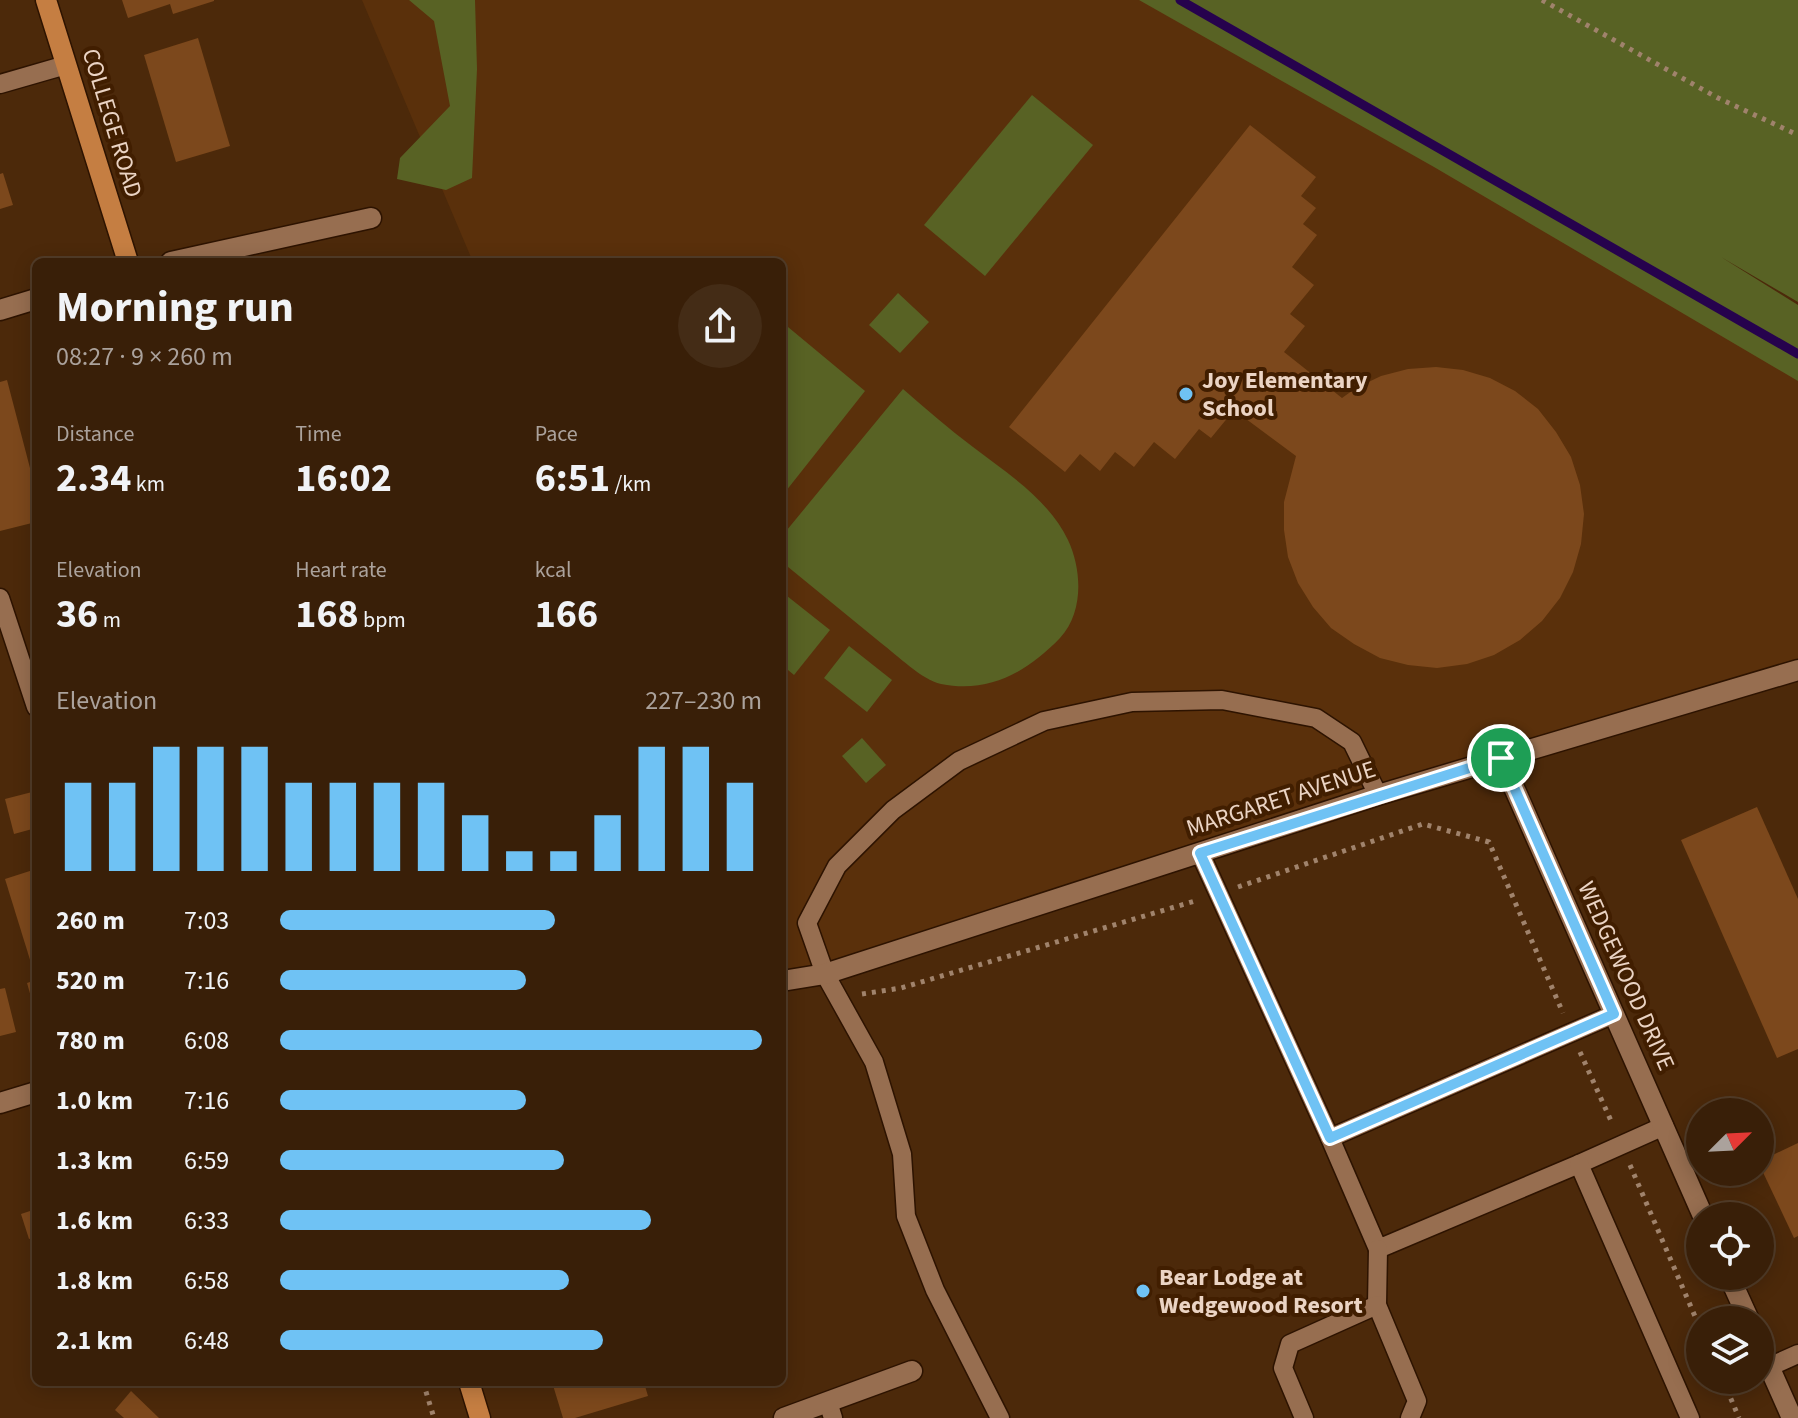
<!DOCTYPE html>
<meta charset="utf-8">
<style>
body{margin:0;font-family:"Source Sans 3",sans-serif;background:#442c16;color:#f1f3f6;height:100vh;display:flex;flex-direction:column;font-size:30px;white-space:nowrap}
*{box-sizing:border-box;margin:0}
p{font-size:26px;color:#aba29c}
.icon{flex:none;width:44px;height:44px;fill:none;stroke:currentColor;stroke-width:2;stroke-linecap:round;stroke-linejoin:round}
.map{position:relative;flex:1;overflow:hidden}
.panel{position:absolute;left:32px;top:258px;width:754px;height:1128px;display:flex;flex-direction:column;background:#391f08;border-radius:12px;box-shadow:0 4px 20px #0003,0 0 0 2px #533d29}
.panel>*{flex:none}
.needle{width:52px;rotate:66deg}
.tools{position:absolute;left:1686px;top:1098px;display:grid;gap:16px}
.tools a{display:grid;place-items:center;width:88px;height:88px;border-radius:50%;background:#391f08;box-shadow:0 4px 20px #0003,0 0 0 2px #533d29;font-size:40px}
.pin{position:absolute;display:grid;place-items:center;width:68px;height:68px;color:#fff;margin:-34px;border:4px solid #fff;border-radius:50%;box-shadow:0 2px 8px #0007}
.round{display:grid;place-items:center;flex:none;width:84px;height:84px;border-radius:42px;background:#442c16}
.headline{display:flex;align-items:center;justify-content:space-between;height:136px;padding:0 24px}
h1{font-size:44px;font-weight:700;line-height:60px}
.stats{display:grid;grid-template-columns:repeat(3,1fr);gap:12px;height:136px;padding:8px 24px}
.stats div{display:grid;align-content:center}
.stats b{font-size:40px;font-weight:700}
.stats small{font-size:22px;font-weight:400}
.stats p{font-size:22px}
.chart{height:224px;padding:16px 24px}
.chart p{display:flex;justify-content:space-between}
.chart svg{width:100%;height:144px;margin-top:8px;stroke:#6fc2f4;stroke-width:6}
ul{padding:0 24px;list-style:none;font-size:26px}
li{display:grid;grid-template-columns:128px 96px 1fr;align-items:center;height:60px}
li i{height:20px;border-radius:10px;background:#6fc2f4}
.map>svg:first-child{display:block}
.built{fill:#5a300b}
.green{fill:#586224}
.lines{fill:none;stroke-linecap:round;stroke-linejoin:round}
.stream{stroke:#26024d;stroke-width:9}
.building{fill:#7c481c}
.lane-casing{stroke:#2d1300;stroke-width:21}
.street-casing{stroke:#2d1300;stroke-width:23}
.primary-casing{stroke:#2d1300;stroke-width:23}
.path{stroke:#a0836c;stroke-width:5;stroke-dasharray:4 6;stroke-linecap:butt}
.lane{stroke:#976e50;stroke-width:18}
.street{stroke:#976e50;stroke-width:20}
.primary{stroke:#c57e42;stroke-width:20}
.route-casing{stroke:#fff;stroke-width:16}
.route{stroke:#6fc2f4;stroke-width:10}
.poi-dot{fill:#6fc2f4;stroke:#411e00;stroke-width:3}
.labels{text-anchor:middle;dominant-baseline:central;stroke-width:8;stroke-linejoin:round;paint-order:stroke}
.street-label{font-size:24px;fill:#ebd4c4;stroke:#411e00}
.poi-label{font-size:24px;font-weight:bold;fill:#ebd4c4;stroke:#411e00;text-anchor:start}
</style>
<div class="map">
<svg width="1798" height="1418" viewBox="0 0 1798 1418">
<rect width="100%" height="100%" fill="#4c290a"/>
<polygon class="built" points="362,0 1180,0 1798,354 1798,670 782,987 782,262 473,262"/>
<g class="green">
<polygon points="409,0 475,0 477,69 472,178 446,190 397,179 400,158 450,106 434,21"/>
<polygon points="1139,0 1798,0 1798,302 1721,257 1798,305 1798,381 1434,167"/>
<polygon points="1032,95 1093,145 985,276 924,225"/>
<polygon points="898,293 929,322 900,353 869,325"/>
<polygon points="782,322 865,391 782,496"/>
<path d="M 903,389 C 926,409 949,429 973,447 C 1007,473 1049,500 1068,540 C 1082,570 1084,612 1060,638 C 1028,671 990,694 941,684 C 922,680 897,655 881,643 C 848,616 815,589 782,562 L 782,536 Z"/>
<polygon points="782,592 830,630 794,675 782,665"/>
<polygon points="849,646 892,680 867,712 824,678"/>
<polygon points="862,738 886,765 866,783 842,756"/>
</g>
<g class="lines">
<polyline class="stream" points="1180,0 1798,354"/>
</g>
<g class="building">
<polygon points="122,0 214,0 214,1 173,14 170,4 128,18"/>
<polygon points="198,38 230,146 176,162 144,55"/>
<polygon points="1250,125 1316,177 1301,196 1316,208 1303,224 1317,235 1292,267 1314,285 1290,314 1305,326 1284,352 1342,398 1356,388 1381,376 1408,369 1436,367 1463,370 1490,378 1515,391 1538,409 1556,432 1571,457 1580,485 1584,514 1581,544 1573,572 1560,598 1542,621 1520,640 1494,655 1467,664 1437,668 1408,665 1380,658 1354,644 1331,628 1313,607 1298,583 1288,557 1284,530 1284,502 1296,456 1234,410 1211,438 1199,429 1175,459 1154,442 1134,467 1115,452 1100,471 1080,454 1065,472 1009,427"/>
<polygon points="3,173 13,205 0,209 0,174"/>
<polygon points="7,380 30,468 36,466 36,522 0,531 0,382"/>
<polygon points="36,791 36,828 14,834 5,799"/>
<polygon points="1757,807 1798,899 1798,1049 1777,1058 1681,840"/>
<polygon points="36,869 36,961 31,963 5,879"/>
<polygon points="36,980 36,1011 35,1011 27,983"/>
<polygon points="5,988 16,1032 0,1036 0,989"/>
<polygon points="1798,1143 1798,1236 1794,1238 1760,1166 1760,1161"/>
<polygon points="36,1209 36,1237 29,1239 21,1214"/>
<polygon points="552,1382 657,1382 658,1383 645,1386 648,1396 575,1418 563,1418"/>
<polygon points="131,1391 159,1418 124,1418 115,1410"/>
</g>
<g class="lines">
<defs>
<g id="lane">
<polyline points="0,84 66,65"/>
<polyline points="0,598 36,707"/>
<polyline points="1200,853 1330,1138"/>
<polyline points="1614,1014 1330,1138 1378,1249 1579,1164 1664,1126"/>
<polyline points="1579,1164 1690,1418"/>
<polyline points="1378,1249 1377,1305 1417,1401 1410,1418"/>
<polyline points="1769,1367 1798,1354"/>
<polyline points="828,1402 833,1418"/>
<polyline points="1000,1418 935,1290 906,1216 902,1154 874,1062 825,974 807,923 837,866 893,810 959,761 1044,721 1132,702 1222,700 1316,718 1352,742 1378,795"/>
<polyline points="1304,1418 1283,1368 1290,1344 1377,1305"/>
</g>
<g id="street">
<polyline points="171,262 371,218"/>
<polyline points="0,310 36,299"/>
<polyline points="1501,758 1703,1216"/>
<polyline points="782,981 825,974 1378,795 1798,670"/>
<polyline points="0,1103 36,1092"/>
<polyline points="1729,1276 1749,1320"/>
<polyline points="1760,1346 1792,1418"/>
<polyline points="784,1418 912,1371"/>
</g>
<g id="primary">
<polyline points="46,0 128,262"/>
<polyline points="469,1382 480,1418"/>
</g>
</defs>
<use href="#lane" class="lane-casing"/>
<use href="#street" class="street-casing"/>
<use href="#primary" class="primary-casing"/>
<g class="path">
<polyline points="1542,0 1718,98 1798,135"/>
<polyline points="1238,887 1423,824 1489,842 1563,1013"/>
<polyline points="862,994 901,988 1195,901"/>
<polyline points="1580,1052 1612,1123"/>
<polyline points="1630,1165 1700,1328"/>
<polyline points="1723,1380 1739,1418"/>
<polyline points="423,1382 434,1418"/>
</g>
<use href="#lane" class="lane"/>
<use href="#street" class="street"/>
<use href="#primary" class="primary"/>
</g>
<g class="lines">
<defs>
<polygon id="route" points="1501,758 1614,1014 1330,1138 1200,853"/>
</defs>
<use href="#route" class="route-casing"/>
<use href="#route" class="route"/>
</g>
<g class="poi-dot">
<circle cx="1186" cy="394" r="8"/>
<circle cx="1143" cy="1291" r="8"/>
</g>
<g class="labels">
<g class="street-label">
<text transform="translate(112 123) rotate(73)">COLLEGE ROAD</text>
<text transform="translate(1281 799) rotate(-18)">MARGARET AVENUE</text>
<text transform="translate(1626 976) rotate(66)">WEDGEWOOD DRIVE</text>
</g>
<g class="poi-label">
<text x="1202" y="380">Joy Elementary<tspan x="1202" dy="28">School</tspan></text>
<text x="1159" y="1277">Bear Lodge at<tspan x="1159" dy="28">Wedgewood Resort</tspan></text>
</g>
</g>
</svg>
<div class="tools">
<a><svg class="needle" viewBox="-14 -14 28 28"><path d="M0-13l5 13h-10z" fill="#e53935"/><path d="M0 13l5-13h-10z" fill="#aba29c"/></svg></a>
<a><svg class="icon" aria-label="locate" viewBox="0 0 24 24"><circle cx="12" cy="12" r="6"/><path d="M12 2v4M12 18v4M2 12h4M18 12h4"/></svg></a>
<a><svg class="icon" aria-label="layers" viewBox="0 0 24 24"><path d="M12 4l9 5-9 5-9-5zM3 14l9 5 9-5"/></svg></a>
</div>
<div class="pin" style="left:1501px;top:758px;background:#1e9e55"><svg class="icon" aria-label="arrive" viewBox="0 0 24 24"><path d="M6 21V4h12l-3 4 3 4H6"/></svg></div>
<section class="panel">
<div class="headline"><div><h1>Morning run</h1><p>08:27 · 9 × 260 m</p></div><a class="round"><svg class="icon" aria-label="share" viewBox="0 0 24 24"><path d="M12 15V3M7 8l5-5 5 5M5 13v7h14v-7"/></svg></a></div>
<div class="stats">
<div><p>Distance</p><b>2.34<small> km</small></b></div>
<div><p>Time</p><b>16:02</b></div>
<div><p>Pace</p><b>6:51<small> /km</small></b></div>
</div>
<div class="stats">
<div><p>Elevation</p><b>36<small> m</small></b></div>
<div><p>Heart rate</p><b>168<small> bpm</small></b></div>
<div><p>kcal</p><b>166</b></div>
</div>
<div class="chart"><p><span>Elevation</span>227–230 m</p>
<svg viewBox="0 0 160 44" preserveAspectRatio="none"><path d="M5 44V17M15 44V17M25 44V6M35 44V6M45 44V6M55 44V17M65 44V17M75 44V17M85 44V17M95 44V27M105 44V38M115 44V38M125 44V27M135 44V6M145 44V6M155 44V17"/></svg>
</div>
<ul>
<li><b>260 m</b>7:03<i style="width:57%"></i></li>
<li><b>520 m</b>7:16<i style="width:51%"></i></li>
<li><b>780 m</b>6:08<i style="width:100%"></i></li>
<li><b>1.0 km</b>7:16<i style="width:51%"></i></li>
<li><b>1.3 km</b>6:59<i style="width:59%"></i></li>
<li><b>1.6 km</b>6:33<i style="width:77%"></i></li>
<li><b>1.8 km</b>6:58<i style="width:60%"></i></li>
<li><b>2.1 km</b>6:48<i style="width:67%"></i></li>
</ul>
</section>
</div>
